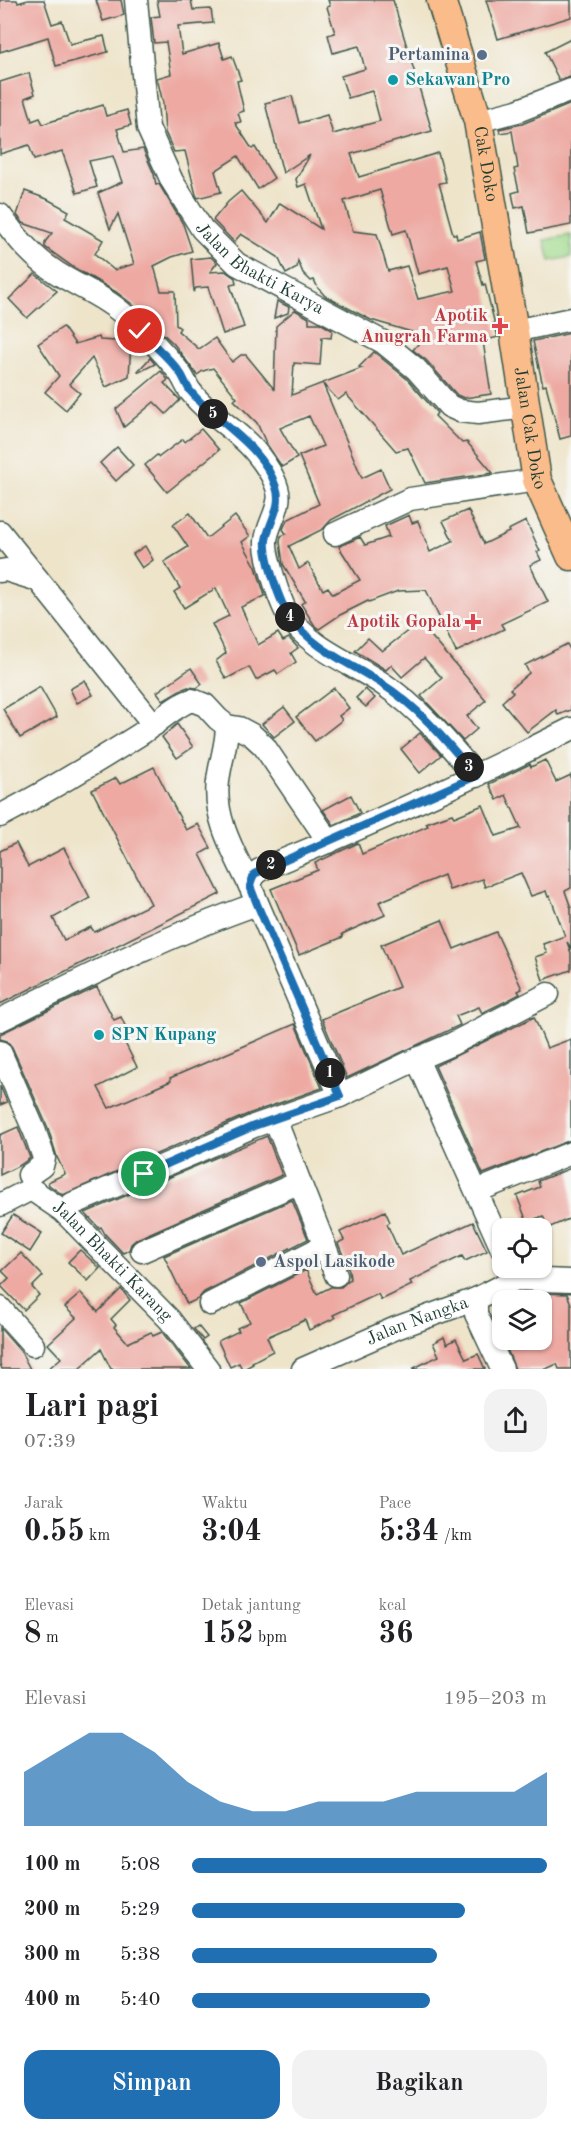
<!DOCTYPE html>
<html lang="id">
<meta charset="utf-8">
<style>
body{margin:0;font-family:"Old Standard TT",serif;background:#f2f2f2;color:#202124;height:100vh;display:flex;flex-direction:column;font-size:22px;white-space:nowrap}
*{box-sizing:border-box;margin:0}
p{font-size:20px;color:#757577}
.icon{flex:none;width:33px;height:33px;fill:none;stroke:currentColor;stroke-width:2;stroke-linecap:round;stroke-linejoin:round}
.map{position:relative;height:1369px;overflow:hidden}
.side{display:flex;flex-direction:column;background:#fff;flex:1}
.side>*{flex:none}
.controls{position:absolute;left:492px;top:1218px;display:grid;gap:12px}
.controls a{display:grid;place-items:center;width:60px;height:60px;border-radius:12px;background:#fff;box-shadow:0 2px 4px #0004;font-size:30px}
.pin{position:absolute;display:grid;place-items:center;width:51px;height:51px;color:#fff;margin:-26px;border:3px solid #fff;border-radius:50%;box-shadow:0 2px 6px #0007}
.km{position:absolute;width:30px;height:30px;margin:-15px;border-radius:50%;background:#222;color:#fff;font-size:16px;line-height:30px;text-align:center}
.round{display:grid;place-items:center;flex:none;width:63px;height:63px;border-radius:18px;background:#f2f2f2}
.headline{display:flex;align-items:center;justify-content:space-between;height:102px;padding:0 24px}
h1{font-size:33px;font-weight:700;line-height:45px}
.figures{display:grid;grid-template-columns:repeat(3,1fr);gap:9px;height:102px;padding:6px 24px}
.figures div{display:grid;align-content:center}
.figures b{font-size:30px;font-weight:700}
.figures small{font-size:16px;font-weight:400}
.figures p{font-size:16px}
.chart{height:168px;padding:12px 24px}
.chart p{display:flex;justify-content:space-between}
.chart svg{width:100%;height:108px;margin-top:6px;fill:#1f6fb2;opacity:.7}
.cta{display:flex;gap:12px;margin-top:auto;padding:12px 24px}
.cta a{flex:1;height:69px;border-radius:18px;background:#1f6fb2;color:#fff;font-size:24px;font-weight:700;line-height:69px;text-align:center}
.cta a+a{background:#f2f2f2;color:#202124}
ul{padding:0 24px;list-style:none;font-size:20px}
li{display:grid;grid-template-columns:96px 72px 1fr;align-items:center;height:45px}
li i{height:15px;border-radius:8px;background:#1f6fb2}
.map>svg:first-child{display:block}
.green{fill:#a1db8d;stroke:#608c60;stroke-width:1.5}
.building{fill:#eda9a2;fill-rule:evenodd}
.lines{fill:none;stroke-linecap:round;stroke-linejoin:round}
.minor-casing{stroke:#3e564a;stroke-width:25}
.major-casing{stroke:#3e564a;stroke-width:31}
.minor{stroke:#fff;stroke-width:22}
.major{stroke:#f9bc8a;stroke-width:28}
.route-casing{stroke:#fff;stroke-width:12}
.route{stroke:#1f6fb2;stroke-width:8}
.service-dot{fill:#5c6f8a;stroke:#f6f6f2;stroke-width:2}
.culture-dot{fill:#0f9aa8;stroke:#f6f6f2;stroke-width:2}
.health-dot{fill:#e0444e;stroke:#f6f6f2;stroke-width:2}
.labels{text-anchor:middle;dominant-baseline:central;stroke-width:6;stroke-linejoin:round;paint-order:stroke}
.service-label{font-size:18px;font-weight:bold;fill:#4e5e75;stroke:#f6f6f2;text-anchor:end}
.culture-label{font-size:18px;font-weight:bold;fill:#0d838f;stroke:#f6f6f2;text-anchor:start}
.street-label{font-size:18px;fill:#1f3d34;stroke:#f6f6f2}
.health-label{font-size:18px;font-weight:bold;fill:#be3a42;stroke:#f6f6f2;text-anchor:end}
</style>
<div class="map">
<svg width="571" height="1369" viewBox="0 0 571 1369">
<rect width="100%" height="100%" fill="#f6f6f2"/>
<filter id="ink" filterUnits="userSpaceOnUse"><feTurbulence type="fractalNoise" baseFrequency=".0167" numOctaves="2"/><feDisplacementMap in="SourceGraphic" scale="12" xChannelSelector="R" yChannelSelector="G"/><feConvolveMatrix kernelMatrix="1 2 1 2 8 2 1 2 1" color-interpolation-filters="sRGB"/></filter>
<filter id="wash" filterUnits="userSpaceOnUse"><feTurbulence type="fractalNoise" baseFrequency=".008" numOctaves="4" result="noise"/><feDisplacementMap in="SourceGraphic" scale="24" xChannelSelector="R" yChannelSelector="G"/><feGaussianBlur stdDeviation="1.35" result="paint"/><feColorMatrix in="noise" values="0 0 0 0 0 0 0 0 0 0 0 0 0 0 0 0 0 1.4 0 .05"/><feComposite in="paint" operator="in"/></filter>
<g filter="url(#wash)">
<rect width="100%" height="100%" fill="#eee4ca"/>
<polygon class="green" points="571,235 571,257 550,261 545,240"/>
<g id="blocks">
<g class="building">
<polygon points="0,0 17,0 18,3 28,0 44,0 52,24 62,21 70,44 104,36 108,52 56,66 48,37 0,52"/>
<polygon points="96,0 121,0 124,15 103,21"/>
<polygon points="157,0 191,0 193,10 211,9 213,23 178,26 182,54 219,43 224,59 232,56 241,80 237,81 244,111 238,113 241,122 235,123 252,149 255,147 274,178 258,189 238,156 215,171 221,192 198,198 196,195 185,151 174,152 165,132 163,103 157,78 171,74 166,42 154,43 151,17 160,16"/>
<path d="M 328,0 L 393,0 L 432,131 L 351,154 L 359,177 L 438,153 L 446,182 L 439,183 L 453,234 L 456,234 L 457,239 L 480,232 L 485,259 L 476,261 L 483,285 L 485,284 L 498,337 L 483,341 L 491,394 L 464,398 L 457,395 L 426,360 L 413,350 L 425,336 L 371,320 L 325,296 L 318,288 L 314,280 L 311,281 L 303,273 L 298,261 L 297,268 L 286,274 L 278,257 L 241,234 L 234,242 L 213,220 L 228,202 L 241,191 L 268,223 L 280,203 L 321,229 L 306,184 L 298,187 L 296,179 L 310,155 L 283,173 L 265,103 L 292,96 L 299,123 L 327,115 L 333,134 L 380,121 L 372,91 L 348,98 L 341,76 L 365,69 L 359,46 L 333,53 L 328,35 L 335,33 L 327,7 L 330,6 ZM 380,190 L 393,234 L 406,230 L 418,274 L 448,266 L 455,291 L 418,299 L 407,266 L 388,271 L 377,234 L 353,231 L 344,201 Z"/>
<polygon points="486,0 571,0 571,17 498,39"/>
<polygon points="571,39 571,77 559,80 545,52"/>
<polygon points="29,73 35,94 25,98 32,121 40,118 43,124 103,105 106,116 127,110 131,125 117,129 124,152 143,149 154,174 156,185 159,184 183,224 192,251 172,257 154,266 161,291 175,291 176,325 180,328 178,331 199,349 215,338 232,362 241,355 246,355 274,389 276,326 295,310 309,318 309,323 320,323 332,330 331,338 322,337 320,365 294,363 292,395 362,368 359,367 374,352 407,379 437,413 435,416 462,443 467,442 493,473 425,483 408,448 396,451 346,394 338,400 323,384 362,478 381,469 390,489 331,520 323,529 289,546 299,569 308,563 323,590 328,587 333,594 360,580 339,547 340,546 360,537 365,545 389,537 385,526 409,515 412,523 418,521 430,552 453,541 443,521 468,510 484,544 509,532 508,530 526,521 540,551 537,552 541,560 530,565 548,602 501,624 504,629 456,652 426,590 398,591 369,602 368,601 340,615 319,629 315,626 301,604 305,601 283,564 280,542 281,536 286,534 283,529 287,520 319,504 299,456 323,446 309,416 280,428 297,458 282,467 266,443 257,423 234,400 237,398 213,368 203,371 197,375 174,344 132,304 116,292 73,267 45,247 45,242 52,233 23,223 17,215 25,191 47,199 69,211 65,218 103,240 95,254 114,270 134,264 118,214 110,229 98,193 122,182 113,156 89,161 97,187 77,193 62,151 34,160 29,145 0,154 0,82"/>
<polygon points="571,104 571,225 529,233 524,206 515,208 512,193 519,191 514,169 518,168 512,131 500,133 499,129 522,124"/>
<polygon points="211,257 217,263 210,272 225,271 235,278 236,284 230,285 244,327 223,334 208,287 196,288 194,291 191,259"/>
<polygon points="35,274 57,291 27,318 9,299"/>
<polygon points="277,301 289,307 288,313 274,318"/>
<polygon points="63,327 75,344 99,337 100,340 131,342 129,376 106,387 92,358 69,384 80,393 66,410 45,392 59,376 38,344"/>
<polygon points="571,333 571,436 560,439 546,385 543,386 533,341"/>
<polygon points="150,358 155,364 139,372 138,371"/>
<polygon points="161,371 168,380 164,383 180,400 166,414 154,402 124,427 116,409"/>
<polygon points="201,429 219,450 167,492 145,465 157,455 159,457 183,439 185,442"/>
<polygon points="117,447 133,465 116,481 100,463"/>
<polygon points="190,513 207,538 235,516 250,536 242,542 256,567 265,596 241,607 258,645 278,633 283,641 289,638 298,648 291,653 296,662 278,674 275,670 256,680 249,667 226,679 216,661 226,653 212,624 229,616 216,588 184,608 174,592 180,588 164,562 188,547 173,525"/>
<polygon points="145,546 153,560 142,568 133,554"/>
<polygon points="419,622 486,700 467,716 477,729 463,741 421,696 442,678 424,658 402,677 391,665 386,670 355,651 368,638 382,651"/>
<polygon points="567,644 571,651 571,710 558,715 556,710 527,732 502,702 513,692 510,689 529,673 525,665"/>
<polygon points="191,668 202,684 197,688 188,687 180,690 163,700 157,692"/>
<polygon points="85,680 93,695 77,703 70,689"/>
<polygon points="40,687 57,717 20,738 3,709"/>
<polygon points="334,688 349,708 339,716 342,720 315,741 296,717"/>
<polygon points="365,689 375,698 366,707 356,698"/>
<polygon points="284,707 295,721 274,737 262,724"/>
<polygon points="177,724 193,747 177,758 162,737"/>
<polygon points="420,733 441,755 420,773 401,749"/>
<polygon points="545,760 556,782 571,775 571,888 565,891 571,908 571,948 567,942 571,953 571,970 543,980 535,957 547,953 543,944 565,936 550,896 548,897 546,891 531,896 521,873 485,887 482,879 449,890 444,875 379,902 385,915 342,934 343,937 299,955 271,889 318,870 315,863 358,843 362,854 428,826 426,823 452,814 454,817 483,805 496,836 521,828 506,795 497,800 489,784 530,764 531,767"/>
<polygon points="154,767 186,830 198,824 211,848 200,854 220,894 0,1004 0,851 16,843 28,867 64,848 90,898 53,918 64,940 91,927 94,932 151,904 92,790 116,778 120,784"/>
<polygon points="351,795 360,813 334,825 323,810"/>
<polygon points="442,920 454,949 496,932 522,989 518,991 520,994 482,1013 479,1007 456,1016 460,1025 347,1078 322,1019 399,987 381,945"/>
<polygon points="97,987 114,1020 121,1017 128,1032 121,1035 137,1067 98,1087 109,1108 171,1081 170,1078 295,1024 322,1088 248,1114 63,1195 49,1185 48,1182 65,1174 57,1157 48,1128 12,1047 7,1041 0,1039 0,1034"/>
<polygon points="534,1017 547,1048 571,1039 571,1140 483,1174 435,1066"/>
<polygon points="0,1086 7,1102 0,1105"/>
<polygon points="18,1127 30,1158 20,1165 0,1175 0,1135"/>
<polygon points="267,1136 282,1175 137,1239 131,1244 129,1250 123,1253 105,1234 101,1227 99,1228 85,1213"/>
<polygon points="571,1168 571,1218 548,1228 543,1216 527,1222 517,1196 540,1187 538,1181"/>
<polygon points="292,1200 308,1239 204,1292 198,1299 187,1304 164,1256"/>
<polygon points="385,1211 390,1222 387,1224 401,1255 473,1222 487,1251 465,1261 462,1256 410,1281 412,1285 381,1300 378,1294 333,1315 335,1318 309,1330 305,1320 267,1337 273,1351 252,1362 253,1364 244,1369 242,1369 239,1363 230,1367 218,1341 239,1331 237,1328 250,1322 241,1303 306,1270 317,1294 331,1287 341,1287 350,1279 349,1270 338,1243 344,1240 340,1232"/>
<polygon points="13,1215 42,1233 30,1252 1,1233"/>
<polygon points="80,1250 100,1268 88,1281 68,1262"/>
<polygon points="21,1253 43,1276 32,1287 39,1295 24,1310 1,1286 9,1278 2,1271"/>
<polygon points="121,1289 130,1300 111,1319 116,1325 114,1327 128,1343 151,1332 153,1336 162,1332 191,1369 111,1369 101,1349 79,1369 48,1369 61,1358 48,1344 76,1318 65,1307 81,1293 98,1312"/>
<polygon points="542,1293 567,1294 571,1304 571,1369 559,1369 557,1364 546,1369 515,1369 505,1344 514,1340 542,1340"/>
<polygon points="198,1326 207,1337 203,1340 194,1329"/>
<polygon points="0,1328 21,1352 30,1369 2,1369 0,1364"/>
<polygon points="444,1337 447,1344 456,1339 466,1359 478,1354 485,1369 412,1369 439,1356 433,1343"/>
</g>
</g>
</g>
<g filter="url(#ink)">
<use href="#blocks" fill-opacity="0" stroke="#3e564a" stroke-width="1.5"/>
<g class="lines">
<defs>
<g id="minor">
<path id="s1" d="M 136,0 L 148,128 L 172,181 L 202,229 L 237,264 L 383,342 L 416,369 L 449,406 L 460,411 L 478,413 L 526,407"/>
<polyline points="478,121 517,111 571,90"/>
<path d="M 0,215 C 17,238 33,258 57,273 C 76,285 98,294 116,308 C 134,322 165,353 179,372 C 184,378 186,386 191,392 C 208,415 235,428 254,450 C 264,462 282,486 278,502 C 276,515 267,528 266,541 C 265,556 280,602 288,615 C 310,649 350,662 383,684 C 419,708 448,743 476,776"/>
<polyline points="514,331 571,319"/>
<polyline points="0,532 154,725"/>
<polyline points="335,534 410,499 537,480"/>
<polyline points="0,571 6,570 38,580"/>
<path d="M 227,726 C 227,745 220,762 218,781 C 213,818 235,854 250,886"/>
<path d="M 0,816 C 48,791 93,764 139,735 C 157,724 173,706 192,700 L 205,705 L 218,719 L 227,726 L 239,728 L 252,735 L 264,746 L 329,842"/>
<path d="M 0,1020 C 84,978 168,935 257,904"/>
<polyline points="0,1052 35,1132 44,1158 42,1166 29,1175"/>
<polyline points="417,1059 452,1044 548,994"/>
<polyline points="275,1119 336,1275"/>
<polyline points="477,1191 571,1153"/>
<polyline points="72,1204 196,1152 254,1126 340,1096"/>
<path id="s2" d="M 0,1205 L 31,1189 L 63,1211 L 169,1319 L 208,1369"/>
<path d="M 502,1249 L 417,1059 L 340,1096 L 250,886 L 254,874 L 260,870 C 366,827 469,780 571,729"/>
<polyline points="142,1251 298,1183"/>
<polyline points="476,1299 476,1314 502,1369"/>
<polyline points="210,1304 324,1246"/>
<polyline points="0,1308 33,1345"/>
<path id="s3" d="M 303,1369 L 396,1328 L 476,1299 L 516,1279 L 571,1281"/>
</g>
<g id="major">
<path id="s4" d="M 441,0 L 478,121 L 514,331 L 537,480 L 571,556"/>
</g>
</defs>
<use href="#minor" class="minor-casing"/>
<use href="#major" class="major-casing"/>
<use href="#minor" class="minor"/>
<use href="#major" class="major"/>
</g>
</g>
<g class="lines" filter="url(#ink)">
<defs>
<path id="route" d="M 140,331 C 153,345 170,358 181,374 C 185,380 187,388 192,393 C 220,426 262,444 276,487 C 283,506 269,522 266,540 C 264,556 280,604 290,617 C 313,649 350,663 382,684 C 419,707 448,743 476,776 L 254,874 L 250,886 L 257,904 L 340,1096 L 254,1126 L 144,1174"/>
</defs>
<use href="#route" class="route-casing"/>
<use href="#route" class="route"/>
</g>
<g class="service-dot">
<circle cx="482" cy="55" r="6"/>
<circle cx="261" cy="1262" r="6"/>
</g>
<g class="culture-dot">
<circle cx="393" cy="80" r="6"/>
<circle cx="99" cy="1035" r="6"/>
</g>
<g class="health-dot">
<path d="M497 317h6v6h6v6h-6v6h-6v-6h-6v-6h6z"/>
<path d="M470 613h6v6h6v6h-6v6h-6v-6h-6v-6h6z"/>
</g>
<g class="labels">
<g class="service-label">
<text x="470" y="55">Pertamina</text>
<text x="273" y="1262" text-anchor="start">Aspol Lasikode</text>
</g>
<g class="culture-label">
<text x="405" y="80">Sekawan Pro</text>
<text x="111" y="1035">SPN Kupang</text>
</g>
<g class="street-label">
<text stroke="none"><textPath href="#s4" startOffset="170">Cak Doko</textPath></text>
<text stroke="none"><textPath href="#s1" startOffset="314">Jalan Bhakti Karya</textPath></text>
<text stroke="none"><textPath href="#s4" startOffset="438">Jalan Cak Doko</textPath></text>
<text stroke="none"><textPath href="#s2" startOffset="144">Jalan Bhakti Karang</textPath></text>
<text stroke="none"><textPath href="#s3" startOffset="124">Jalan Nangka</textPath></text>
</g>
<g class="health-label">
<text x="488" y="316">Apotik<tspan x="488" dy="21">Anugrah Farma</tspan></text>
<text x="461" y="622">Apotik Gopala</text>
</g>
</g>
</svg>
<div class="controls">
<a><svg class="icon" aria-label="locate" viewBox="0 0 24 24"><circle cx="12" cy="12" r="6"/><path d="M12 2v4M12 18v4M2 12h4M18 12h4"/></svg></a>
<a><svg class="icon" aria-label="layers" viewBox="0 0 24 24"><path d="M12 4l9 5-9 5-9-5zM3 14l9 5 9-5"/></svg></a>
</div>
<div class="pin" style="left:144px;top:1174px;background:#1e9e55"><svg class="icon" aria-label="arrive" viewBox="0 0 24 24"><path d="M6 21V4h12l-3 4 3 4H6"/></svg></div>
<div class="pin" style="left:140px;top:331px;background:#d93025"><svg class="icon" aria-label="check" viewBox="0 0 24 24"><path d="M5 12l5 5 9-10"/></svg></div>
<b class="km" style="left:330px;top:1073px">1</b>
<b class="km" style="left:271px;top:865px">2</b>
<b class="km" style="left:469px;top:767px">3</b>
<b class="km" style="left:290px;top:617px">4</b>
<b class="km" style="left:213px;top:414px">5</b>
</div>
<section class="side">
<div class="headline"><div><h1>Lari pagi</h1><p>07:39</p></div><a class="round"><svg class="icon" aria-label="share" viewBox="0 0 24 24"><path d="M12 15V3M7 8l5-5 5 5M5 13v7h14v-7"/></svg></a></div>
<div class="figures">
<div><p>Jarak</p><b>0.55<small> km</small></b></div>
<div><p>Waktu</p><b>3:04</b></div>
<div><p>Pace</p><b>5:34<small> /km</small></b></div>
</div>
<div class="figures">
<div><p>Elevasi</p><b>8<small> m</small></b></div>
<div><p>Detak jantung</p><b>152<small> bpm</small></b></div>
<div><p>kcal</p><b>36</b></div>
</div>
<div class="chart"><p><span>Elevasi</span>195–203 m</p>
<svg viewBox="0 0 160 44" preserveAspectRatio="none"><path d="M0 44V22L10 14L20 6L30 6L40 14L50 26L60 34L70 38L80 38L90 34L100 34L110 34L120 30L130 30L140 30L150 30L160 22V44z"/></svg>
</div>
<ul>
<li><b>100 m</b>5:08<i style="width:100%"></i></li>
<li><b>200 m</b>5:29<i style="width:77%"></i></li>
<li><b>300 m</b>5:38<i style="width:69%"></i></li>
<li><b>400 m</b>5:40<i style="width:67%"></i></li>
</ul>
<div class="cta"><a>Simpan</a><a>Bagikan</a></div>
</section>
